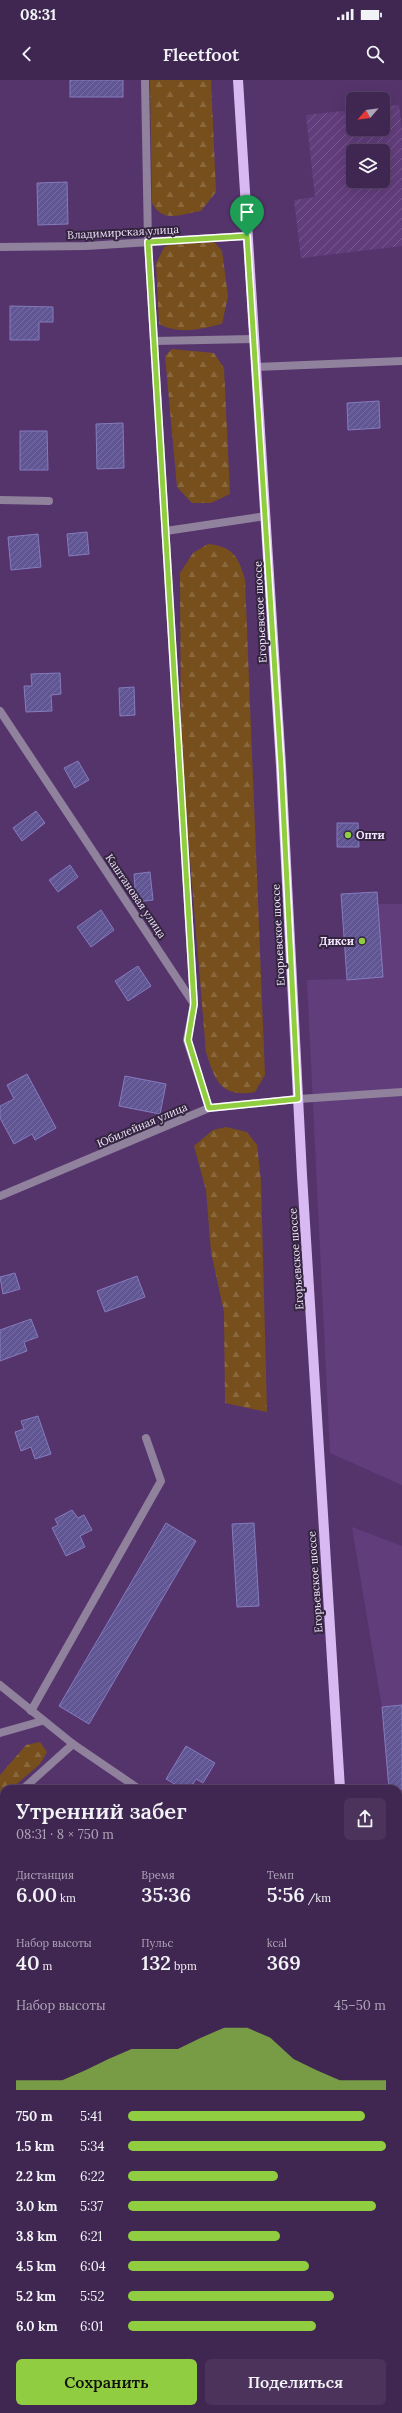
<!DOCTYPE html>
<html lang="ru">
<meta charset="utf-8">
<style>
body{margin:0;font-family:Lora,serif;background:#4b335b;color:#f1f3f6;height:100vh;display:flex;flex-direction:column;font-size:15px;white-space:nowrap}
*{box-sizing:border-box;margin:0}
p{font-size:13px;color:#aea5b7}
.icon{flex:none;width:22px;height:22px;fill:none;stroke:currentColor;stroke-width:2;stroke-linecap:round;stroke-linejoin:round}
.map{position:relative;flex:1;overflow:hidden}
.side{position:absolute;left:0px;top:1705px;width:402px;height:628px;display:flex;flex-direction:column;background:#402751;border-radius:12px 12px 0 0;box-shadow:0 4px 16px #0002,0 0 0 1px #594468}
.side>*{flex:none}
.needle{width:26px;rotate:242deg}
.fabs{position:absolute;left:346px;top:12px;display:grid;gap:8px}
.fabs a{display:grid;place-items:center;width:44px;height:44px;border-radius:6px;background:#402751;box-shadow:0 4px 16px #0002,0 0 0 1px #594468;font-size:20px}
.pin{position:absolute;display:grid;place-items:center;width:34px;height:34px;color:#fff;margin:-41px -17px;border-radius:50% 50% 50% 0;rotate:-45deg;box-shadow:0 0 4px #0007}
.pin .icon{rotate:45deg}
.round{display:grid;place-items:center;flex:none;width:42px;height:42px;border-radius:6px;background:#4b335b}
.overview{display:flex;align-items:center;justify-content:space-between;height:68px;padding:0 16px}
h1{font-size:22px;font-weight:600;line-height:30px}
.stats{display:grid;grid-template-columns:repeat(3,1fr);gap:6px;height:68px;padding:4px 16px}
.stats div{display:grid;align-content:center}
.stats b{font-size:20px;font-weight:600}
.stats small{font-size:11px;font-weight:400}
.stats p{font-size:11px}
.chart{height:112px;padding:8px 16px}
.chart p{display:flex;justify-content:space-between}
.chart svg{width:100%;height:72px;margin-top:4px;fill:#91cd40;opacity:.7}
.action{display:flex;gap:8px;margin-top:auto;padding:8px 16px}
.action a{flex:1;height:46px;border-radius:6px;background:#91cd40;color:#111;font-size:16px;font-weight:600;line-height:46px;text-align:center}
.action a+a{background:#4b335b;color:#f1f3f6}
ul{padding:0 16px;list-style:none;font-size:13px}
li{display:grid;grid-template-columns:64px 48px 1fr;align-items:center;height:30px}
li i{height:10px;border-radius:5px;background:#91cd40}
.status{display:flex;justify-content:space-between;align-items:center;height:28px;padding:0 20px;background:#402751;direction:ltr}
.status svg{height:11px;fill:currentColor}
header{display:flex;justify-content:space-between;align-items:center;height:52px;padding:0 16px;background:#402751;font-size:18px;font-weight:600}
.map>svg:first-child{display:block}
.built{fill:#623d7c}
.industrial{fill:url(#industrial-furrows);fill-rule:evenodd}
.forest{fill:url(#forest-firs)}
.building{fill:url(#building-hatch);stroke:#857bbd}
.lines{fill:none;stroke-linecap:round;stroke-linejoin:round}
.lane{stroke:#90819c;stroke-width:8}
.street{stroke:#90819c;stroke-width:8}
.primary{stroke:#d8b9f1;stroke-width:10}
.route-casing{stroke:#fff;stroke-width:8}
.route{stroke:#91cd40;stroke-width:5}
.poi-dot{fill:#91cd40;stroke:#33253e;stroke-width:1.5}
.labels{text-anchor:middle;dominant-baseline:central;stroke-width:4;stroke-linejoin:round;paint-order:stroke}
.street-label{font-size:11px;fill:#f2e3fe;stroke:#33253e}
.poi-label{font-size:11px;font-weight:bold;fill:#f2e3fe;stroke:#33253e;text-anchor:start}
</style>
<div class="status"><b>08:31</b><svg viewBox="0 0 49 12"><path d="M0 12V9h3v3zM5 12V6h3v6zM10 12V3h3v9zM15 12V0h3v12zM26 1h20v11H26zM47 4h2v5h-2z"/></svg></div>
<header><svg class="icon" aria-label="back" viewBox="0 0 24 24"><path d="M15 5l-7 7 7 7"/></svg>Fleetfoot<svg class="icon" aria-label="search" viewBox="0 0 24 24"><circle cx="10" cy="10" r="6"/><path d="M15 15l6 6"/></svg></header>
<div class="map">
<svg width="402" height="2333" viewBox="0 0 402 2333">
<defs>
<pattern id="industrial-furrows" width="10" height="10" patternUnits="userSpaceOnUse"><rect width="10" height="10" fill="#623d7c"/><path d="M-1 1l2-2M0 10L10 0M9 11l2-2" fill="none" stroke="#795990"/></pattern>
<pattern id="forest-firs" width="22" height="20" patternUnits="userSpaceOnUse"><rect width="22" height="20" fill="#764f1c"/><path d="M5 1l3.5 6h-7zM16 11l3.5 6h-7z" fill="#8a683e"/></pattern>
<pattern id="building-hatch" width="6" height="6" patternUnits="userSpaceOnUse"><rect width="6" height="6" fill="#615694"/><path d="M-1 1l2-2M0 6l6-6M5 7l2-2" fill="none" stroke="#786ea4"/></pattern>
</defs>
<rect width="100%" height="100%" fill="#55346c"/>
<g class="built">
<polygon points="377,812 378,824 402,824 402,1405 330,1373 307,900 347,899 341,814"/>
<polygon points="352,1447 402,1466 402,1729 398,1729 398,1709 391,1709 382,1627"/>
</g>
<path class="industrial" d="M 399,25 L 402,50 L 402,166 L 301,178 L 294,120 L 315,117 L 306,35 L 353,30 L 353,49 L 383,49 L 383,26 ZM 353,71 L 383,71 L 383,101 L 353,101 Z"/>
<g class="forest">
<path d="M 150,0 L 211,0 L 216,112 L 201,131 C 181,134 163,144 152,123 Z"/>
<path d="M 213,160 L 222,171 L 228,216 L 222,244 C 199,249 181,255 159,244 L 156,183 L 165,166 L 189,161 Z"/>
<polygon points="172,269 214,273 224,288 230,414 211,423 192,423 177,407 165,276"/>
<path d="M 208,464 C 233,466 239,478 245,500 L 265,995 L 255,1012 C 221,1018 215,1001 206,972 L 181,672 L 180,493 L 193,473 Z"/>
<polygon points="226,1047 247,1052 257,1065 261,1101 267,1332 225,1323 224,1232 211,1172 206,1110 194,1066 213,1050"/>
<polygon points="40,1662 47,1672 40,1684 11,1709 4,1709 4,1715 0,1718 0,1695 26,1665"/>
</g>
<g class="building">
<rect x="70" y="0" width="53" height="17"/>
<polygon points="67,102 68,144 38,145 37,103"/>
<polygon points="10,226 53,227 53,242 39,242 39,260 10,260"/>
<polygon points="379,321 380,348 348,350 347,323"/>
<polygon points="123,343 124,388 97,389 96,344"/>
<polygon points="20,351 47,351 48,390 20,390"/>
<polygon points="87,452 89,474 69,476 67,454"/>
<polygon points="38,454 41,487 11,490 8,457"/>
<polygon points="60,593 61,614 51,615 52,631 26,632 24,606 32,606 31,594"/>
<polygon points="134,607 135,635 120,636 119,608"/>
<polygon points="78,681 89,700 75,708 64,688"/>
<polygon points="36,731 45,743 22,761 13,748"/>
<polygon points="337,743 358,743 359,767 337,767"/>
<polygon points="70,785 78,797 58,812 49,800"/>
<polygon points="150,792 153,820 136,822 134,794"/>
<polygon points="377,812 383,897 347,900 341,814"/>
<polygon points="101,830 114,850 91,867 77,847"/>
<polygon points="138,886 151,906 128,921 115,901"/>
<polygon points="27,994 56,1048 35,1060 32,1054 14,1064 0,1038 0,1026 14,1019 7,1005"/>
<polygon points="125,996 166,1004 160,1034 119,1026"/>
<polygon points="15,1193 20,1209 3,1214 0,1197"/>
<polygon points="137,1196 145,1217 105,1232 97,1211"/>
<polygon points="31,1239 38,1257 24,1262 27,1271 0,1281 0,1250"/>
<polygon points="38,1336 51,1374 35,1379 31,1367 21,1371 15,1352 24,1349 21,1341"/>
<polygon points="72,1430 78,1438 84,1435 92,1450 80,1456 85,1467 66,1476 52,1448 58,1445 55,1439"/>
<polygon points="166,1443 196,1461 89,1644 59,1626"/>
<polygon points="254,1443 259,1526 237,1527 232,1444"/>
<polygon points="402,1625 402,1709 389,1709 382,1627"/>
<polygon points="186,1666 215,1683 203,1703 196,1699 190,1709 183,1709 166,1699"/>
</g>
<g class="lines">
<g class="lane">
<polyline points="0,420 49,421"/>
<polyline points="31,1631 161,1401 146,1358"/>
<polyline points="0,1653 42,1641"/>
<polyline points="0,1768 4,1778"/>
</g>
<g class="street">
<polyline points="145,0 148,162 194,924"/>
<polyline points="0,167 86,166 247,156"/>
<polyline points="154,261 253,259"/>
<polyline points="256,287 402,281"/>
<polyline points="166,451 266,436"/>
<polyline points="0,631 194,924 187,960 209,1028"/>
<polyline points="0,1116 209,1028 299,1019 402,1012"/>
<polyline points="0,1605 73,1664 139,1709"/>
<polyline points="23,1709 73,1664"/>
<polyline points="0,1730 4,1726"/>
<polyline points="398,1942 402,1940"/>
</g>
<g class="primary">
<polyline points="238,0 281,686 302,1095 340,1709"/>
<polyline points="381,2329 381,2333"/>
</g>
</g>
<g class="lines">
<defs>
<polygon id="route" points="247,156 281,686 298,1019 209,1028 188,960 194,924 148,162"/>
</defs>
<use href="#route" class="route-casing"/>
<use href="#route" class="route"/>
</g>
<g class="poi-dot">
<circle cx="348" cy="755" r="4"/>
<circle cx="362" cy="861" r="4"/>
</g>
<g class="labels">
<g class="street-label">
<text transform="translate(123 152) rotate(-3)">Владимирская улица</text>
<text transform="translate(260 532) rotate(-93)">Егорьевское шоссе</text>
<text transform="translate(136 816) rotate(56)">Каштановая улица</text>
<text transform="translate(278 855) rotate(-93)">Егорьевское шоссе</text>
<text transform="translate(142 1045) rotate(-23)">Юбилейная улица</text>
<text transform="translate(296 1179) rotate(-94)">Егорьевское шоссе</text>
<text transform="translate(315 1502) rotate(-94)">Егорьевское шоссе</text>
</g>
<g class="poi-label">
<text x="356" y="755">Опти</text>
<text x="354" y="861" text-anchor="end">Дикси</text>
</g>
</g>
</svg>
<div class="fabs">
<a><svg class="needle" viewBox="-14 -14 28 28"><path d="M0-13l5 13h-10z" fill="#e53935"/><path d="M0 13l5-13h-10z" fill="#aea5b7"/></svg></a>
<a><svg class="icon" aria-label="layers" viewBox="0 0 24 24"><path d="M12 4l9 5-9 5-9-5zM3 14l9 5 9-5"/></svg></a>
</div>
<div class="pin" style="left:247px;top:156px;background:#1e9e55"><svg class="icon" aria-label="arrive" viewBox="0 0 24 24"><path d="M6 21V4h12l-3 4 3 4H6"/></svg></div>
<section class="side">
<div class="overview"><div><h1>Утренний забег</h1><p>08:31 · 8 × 750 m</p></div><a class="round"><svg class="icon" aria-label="share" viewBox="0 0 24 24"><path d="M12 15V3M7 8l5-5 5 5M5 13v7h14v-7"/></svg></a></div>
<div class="stats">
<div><p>Дистанция</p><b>6.00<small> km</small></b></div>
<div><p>Время</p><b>35:36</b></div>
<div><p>Темп</p><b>5:56<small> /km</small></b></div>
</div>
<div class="stats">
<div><p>Набор высоты</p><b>40<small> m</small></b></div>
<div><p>Пульс</p><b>132<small> bpm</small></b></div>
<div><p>kcal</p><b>369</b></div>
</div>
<div class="chart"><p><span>Набор высоты</span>45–50 m</p>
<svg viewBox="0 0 160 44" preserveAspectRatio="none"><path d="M0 44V38L10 38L20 38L30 32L40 25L50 19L60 19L70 19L80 12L90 6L100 6L110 12L120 25L130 32L140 38L150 38L160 38V44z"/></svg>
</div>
<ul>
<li><b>750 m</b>5:41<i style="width:92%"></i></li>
<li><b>1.5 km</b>5:34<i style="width:100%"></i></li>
<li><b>2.2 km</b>6:22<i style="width:58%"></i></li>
<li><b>3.0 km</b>5:37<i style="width:96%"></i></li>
<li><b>3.8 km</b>6:21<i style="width:59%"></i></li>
<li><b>4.5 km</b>6:04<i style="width:70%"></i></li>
<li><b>5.2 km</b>5:52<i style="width:80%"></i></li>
<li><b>6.0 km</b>6:01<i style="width:73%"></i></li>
</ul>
<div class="action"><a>Сохранить</a><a>Поделиться</a></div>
</section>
</div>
